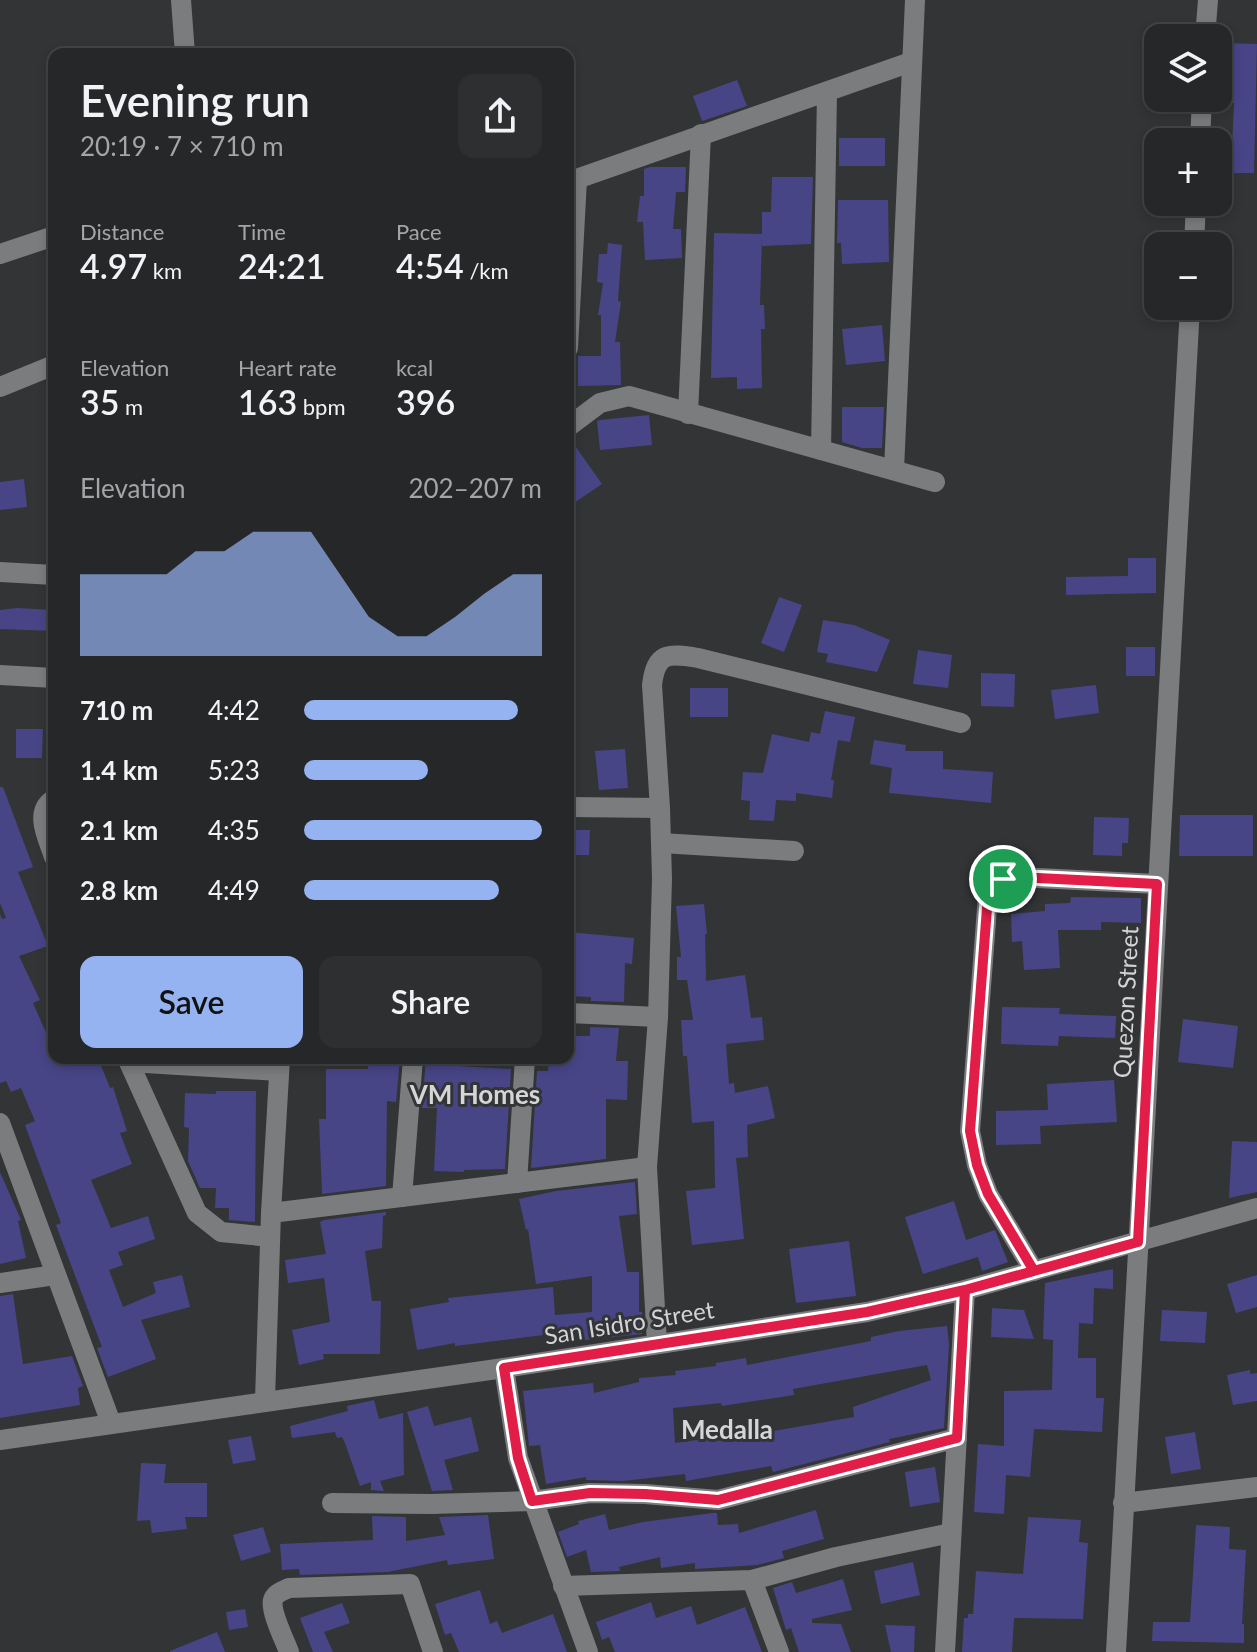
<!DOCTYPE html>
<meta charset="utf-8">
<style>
body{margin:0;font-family:Lato,sans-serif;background:#2e2f30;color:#f1f3f6;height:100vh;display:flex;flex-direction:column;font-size:30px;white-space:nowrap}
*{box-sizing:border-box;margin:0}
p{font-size:26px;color:#a4a5a8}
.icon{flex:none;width:44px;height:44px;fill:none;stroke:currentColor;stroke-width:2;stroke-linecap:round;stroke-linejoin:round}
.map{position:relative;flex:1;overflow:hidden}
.sheet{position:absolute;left:48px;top:48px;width:526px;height:1016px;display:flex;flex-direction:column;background:#262728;border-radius:16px;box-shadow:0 4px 12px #0003,0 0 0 2px #424445}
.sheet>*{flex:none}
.buttons{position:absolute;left:1144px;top:24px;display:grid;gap:16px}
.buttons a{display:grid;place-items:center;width:88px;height:88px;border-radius:16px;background:#262728;box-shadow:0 4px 12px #0003,0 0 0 2px #424445;font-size:40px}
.pin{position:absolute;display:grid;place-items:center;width:68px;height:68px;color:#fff;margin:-34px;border:4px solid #fff;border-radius:50%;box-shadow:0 2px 8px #0007}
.round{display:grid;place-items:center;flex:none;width:84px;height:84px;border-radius:16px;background:#2e2f30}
.head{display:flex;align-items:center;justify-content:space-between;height:136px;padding:0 32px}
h1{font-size:44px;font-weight:600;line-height:60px}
.figures{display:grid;grid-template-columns:repeat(3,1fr);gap:12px;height:136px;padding:8px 32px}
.figures div{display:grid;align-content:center}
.figures b{font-size:34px;font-weight:600}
.figures small{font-size:22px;font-weight:400}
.figures p{font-size:22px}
.chart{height:224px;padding:16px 32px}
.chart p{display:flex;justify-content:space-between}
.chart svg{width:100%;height:144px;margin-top:8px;fill:#95b2f1;opacity:.7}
.button{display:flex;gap:16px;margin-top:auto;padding:16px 32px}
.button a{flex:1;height:92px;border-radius:16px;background:#95b2f1;color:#111;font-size:32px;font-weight:600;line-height:92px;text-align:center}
.button a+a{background:#2e2f30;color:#f1f3f6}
ul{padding:0 32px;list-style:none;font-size:26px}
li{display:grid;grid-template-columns:128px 96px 1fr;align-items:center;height:60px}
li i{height:20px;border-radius:10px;background:#95b2f1}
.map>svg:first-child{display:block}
.building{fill:#474586;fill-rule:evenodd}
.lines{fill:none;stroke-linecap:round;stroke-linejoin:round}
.minor{stroke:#7b7c7d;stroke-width:20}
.route-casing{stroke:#fff;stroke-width:16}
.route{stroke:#e11d48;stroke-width:10}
.labels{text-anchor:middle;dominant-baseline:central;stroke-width:6;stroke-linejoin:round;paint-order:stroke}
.street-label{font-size:24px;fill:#d3d4d6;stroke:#333436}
.neighbourhood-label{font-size:26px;font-weight:bold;fill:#d3d5d7;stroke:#333436}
</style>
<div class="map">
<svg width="1257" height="1652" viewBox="0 0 1257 1652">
<rect width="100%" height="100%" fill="#333436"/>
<g class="building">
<polygon points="1225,43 1257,44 1254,173 1231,173 1234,103 1223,103"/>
<polygon points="737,80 747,106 702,121 693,96"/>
<rect x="839" y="138" width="46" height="28"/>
<polygon points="650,167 686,167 685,192 676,192 673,229 681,229 682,258 645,260 643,222 637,222 640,196 644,196 644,169"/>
<polygon points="772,177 813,177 811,244 762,246 762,236 760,305 764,305 765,329 761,329 762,388 737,389 737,377 711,378 714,233 762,234 762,212 771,212"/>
<polygon points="838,200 888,200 889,262 842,264 841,243 837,243"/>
<polygon points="608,243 622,245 618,301 621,302 615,342 620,342 621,385 578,386 578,356 601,356 601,315 598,315 603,283 597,282 599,254 607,254"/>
<polygon points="882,325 885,361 846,365 842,329"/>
<polygon points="842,407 884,407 882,448 862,448 842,442"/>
<polygon points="649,415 652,445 600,450 597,421 600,420"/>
<polygon points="568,440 571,440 602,484 568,507"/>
<polygon points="24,479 27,507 0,510 0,482"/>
<polygon points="1128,558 1156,558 1156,593 1066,595 1066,577 1128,576"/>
<polygon points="779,597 802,605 784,652 761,643"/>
<polygon points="17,608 54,610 54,631 0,629 0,610"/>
<polygon points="823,620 854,625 890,640 877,672 826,662 828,654 817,652"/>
<rect x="1126" y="647" width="29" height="29"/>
<polygon points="918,650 952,655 948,688 913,684"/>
<polygon points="981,673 1015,674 1014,707 981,706"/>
<polygon points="1096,685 1099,713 1055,719 1051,690"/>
<rect x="690" y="688" width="38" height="29"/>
<polygon points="825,711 855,717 850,742 838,740 831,780 834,780 832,798 796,793 796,801 776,800 774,821 749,820 750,801 741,800 743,772 763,773 772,734 809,742 811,732 820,734"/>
<polygon points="16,729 43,729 42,758 16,758"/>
<polygon points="874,740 906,745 905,751 943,751 943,769 993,772 991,803 889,793 892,768 870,764"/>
<polygon points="625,749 628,788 599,790 595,751"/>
<polygon points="0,787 3,787 33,867 18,872 48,946 19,956 40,1000 33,1003 48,1037 54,1035 54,1058 98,1058 110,1088 113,1087 127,1131 120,1133 132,1164 91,1180 111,1228 148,1216 155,1239 118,1252 123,1265 109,1270 123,1307 156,1293 153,1282 182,1275 190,1307 141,1320 156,1359 108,1377 97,1348 102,1347 56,1225 61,1223 25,1125 35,1121 21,1088 11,1092 6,1081 0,1083 0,914 2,919 6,918 0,903"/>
<polygon points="1180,815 1253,815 1253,856 1179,856"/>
<polygon points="1094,817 1129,818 1128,843 1122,843 1122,856 1093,855"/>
<polygon points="568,830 590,830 589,855 568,855"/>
<polygon points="1071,897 1141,898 1141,923 1101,922 1101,930 1058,930 1060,968 1024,970 1022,941 1012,942 1011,914 1045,911 1045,904 1070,903"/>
<polygon points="704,904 707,934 705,934 706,981 745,975 751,1018 762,1017 764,1040 726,1044 729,1084 734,1083 735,1093 768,1086 775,1118 747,1125 748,1157 736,1158 744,1239 692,1245 686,1191 715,1188 714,1121 692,1123 687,1056 683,1056 681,1020 693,1020 687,980 677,980 677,957 681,957 676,906"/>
<polygon points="568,932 634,938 632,964 625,963 624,1002 591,1001 591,997 568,996"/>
<polygon points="1002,1007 1060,1008 1059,1014 1116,1016 1115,1038 1059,1036 1058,1046 1001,1044"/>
<polygon points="1183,1019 1238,1026 1233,1068 1178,1062"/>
<polygon points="590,1027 619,1028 616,1061 628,1061 627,1100 606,1099 606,1159 531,1168 537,1071 548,1071 549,1059 568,1058 568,1036 590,1036"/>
<polygon points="369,1058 400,1058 396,1102 387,1101 386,1186 322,1194 319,1119 326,1119 326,1069 368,1069"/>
<polygon points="426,1058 458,1058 457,1066 511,1069 505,1169 464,1170 464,1172 434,1171 437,1108 422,1108"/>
<polygon points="1114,1080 1117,1122 1040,1126 1041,1144 996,1145 996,1111 1048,1110 1047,1084"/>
<polygon points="216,1091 256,1091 255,1222 229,1220 229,1208 215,1208 216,1188 200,1188 188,1161 189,1128 184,1127 185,1093 216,1094"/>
<polygon points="1232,1141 1257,1142 1257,1192 1229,1198"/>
<polygon points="0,1172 21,1220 18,1221 26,1258 0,1264"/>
<polygon points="635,1182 637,1214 619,1216 627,1272 639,1272 639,1312 642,1312 642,1334 567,1342 567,1332 455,1346 455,1343 417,1350 410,1309 449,1302 448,1298 553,1287 555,1315 592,1312 592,1276 536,1284 528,1229 526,1230 519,1199 556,1191"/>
<polygon points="954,1201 966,1240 995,1230 1008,1262 982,1271 978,1257 923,1274 905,1217"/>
<polygon points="386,1212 386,1215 383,1216 382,1248 365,1251 372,1301 381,1301 380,1354 323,1354 324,1359 299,1365 292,1330 330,1322 324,1278 288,1283 285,1260 326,1254 320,1222 324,1220"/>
<polygon points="849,1241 856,1296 796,1303 789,1249"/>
<polygon points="1113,1269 1113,1289 1094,1288 1093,1324 1079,1323 1078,1358 1096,1358 1096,1398 1104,1398 1102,1432 1034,1429 1030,1477 1006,1475 1004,1514 974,1512 978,1444 1004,1446 1004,1391 1052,1390 1053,1340 1043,1339 1045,1283"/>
<polygon points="1257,1275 1257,1307 1236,1313 1227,1284"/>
<polygon points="13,1294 23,1364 72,1356 83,1386 78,1388 80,1405 0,1418 0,1296"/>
<polygon points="992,1308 1024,1310 1034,1339 991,1337"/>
<polygon points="1162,1310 1207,1312 1205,1343 1160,1341"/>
<path d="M 947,1326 L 949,1344 L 944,1428 L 889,1439 L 890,1442 L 773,1472 L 771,1466 L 686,1481 L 685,1474 L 623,1481 L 586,1480 L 586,1477 L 546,1484 L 540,1445 L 529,1446 L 523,1391 L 593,1383 L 594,1393 L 639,1382 L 639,1378 L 676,1375 L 675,1371 L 716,1366 L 716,1363 L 746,1358 L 747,1365 L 871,1341 L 871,1337 L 899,1331 ZM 927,1365 L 931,1380 L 853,1407 L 854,1417 L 711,1442 L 711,1438 L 675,1443 L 673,1408 L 721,1403 L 722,1406 L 794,1395 L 793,1389 Z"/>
<polygon points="1250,1370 1250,1374 1257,1373 1257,1401 1233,1405 1227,1375"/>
<polygon points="374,1400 379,1419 403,1413 404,1475 380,1481 384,1491 371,1490 371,1482 360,1486 345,1443 342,1437 337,1438 335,1432 292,1438 290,1426 348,1411 347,1406"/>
<polygon points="428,1406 434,1426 471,1417 479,1451 444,1460 453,1490 432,1491 407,1412"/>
<polygon points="1195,1432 1201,1469 1171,1474 1165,1437"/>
<polygon points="251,1436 256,1460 233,1464 228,1440"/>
<polygon points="141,1463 166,1464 164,1483 207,1483 207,1517 185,1517 187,1529 152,1533 150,1520 137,1521"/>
<polygon points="935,1467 940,1502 910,1507 905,1472"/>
<polygon points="816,1510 824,1539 782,1551 784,1558 757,1565 695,1569 695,1563 661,1568 660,1557 619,1567 620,1571 591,1572 586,1550 567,1557 558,1532 579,1524 578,1521 605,1514 609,1530 643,1522 713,1513 717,1513 718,1525 738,1524 739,1533"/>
<polygon points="488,1515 494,1559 448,1565 447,1560 388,1572 300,1575 299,1569 282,1570 280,1544 373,1540 372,1516 406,1517 406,1541 445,1535 439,1517"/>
<polygon points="1028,1517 1081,1520 1079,1542 1088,1543 1083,1619 1014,1618 1012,1652 962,1652 964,1618 968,1618 968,1614 973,1614 976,1571 1023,1574"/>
<polygon points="1196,1525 1230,1527 1229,1549 1246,1550 1242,1624 1244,1624 1244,1643 1152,1641 1153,1622 1190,1622"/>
<polygon points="263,1527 271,1552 241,1561 233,1535"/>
<polygon points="913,1562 920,1595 881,1604 874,1571"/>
<polygon points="843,1579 852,1610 812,1619 812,1623 841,1624 851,1652 799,1652 791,1628 786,1630 773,1588 792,1582 796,1593"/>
<polygon points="480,1590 490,1624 497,1621 502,1633 553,1614 567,1652 459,1652 451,1633 445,1635 435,1604"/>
<polygon points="651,1602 656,1618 691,1606 697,1625 745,1607 762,1652 615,1652 609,1637 602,1640 596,1622"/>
<polygon points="342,1603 350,1623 324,1632 333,1652 313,1652 300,1618"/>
<polygon points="245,1609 248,1627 229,1630 226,1612"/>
<polygon points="885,1625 915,1626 914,1652 891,1652"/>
<polygon points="217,1632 225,1652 170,1652 170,1651"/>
</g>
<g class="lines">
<g class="minor">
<polyline points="181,0 185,54"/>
<polyline points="1205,38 1208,0"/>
<polyline points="1200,142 1202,98"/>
<polyline points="568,182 911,62"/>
<polyline points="1194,246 1196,202"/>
<polyline points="0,254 54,236"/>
<polyline points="568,348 577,179"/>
<polyline points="0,387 54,365"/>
<polyline points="688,414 701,134"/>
<polyline points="568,427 600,403 629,396 935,482"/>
<polyline points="821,450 827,92"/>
<polyline points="894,470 915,0"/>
<polyline points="0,572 54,575"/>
<polyline points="0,675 54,678"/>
<path d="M 54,799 C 33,812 48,838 54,857"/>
<polyline points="568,807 660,808"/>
<polyline points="661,843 794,851"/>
<polyline points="568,1013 658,1017"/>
<polyline points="127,1058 197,1213 221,1232 270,1237"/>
<polyline points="129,1062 279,1071"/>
<polyline points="0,1123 111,1423"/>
<polyline points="517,1183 525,1058"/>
<polyline points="402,1197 413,1058"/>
<polyline points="271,1213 647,1167"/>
<path d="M 1034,1271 L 988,1194 L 977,1165 L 970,1131 L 988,895 C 996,881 1003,879 1018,877 L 1157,884"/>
<polyline points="0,1283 55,1275"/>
<path d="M 657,1344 L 647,1167 L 658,1017 L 662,879 L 660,808 L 652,685 C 656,652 668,653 698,658 L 961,723"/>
<polyline points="504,1368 518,1458 588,1652"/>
<polyline points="265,1400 271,1213 280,1058"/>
<polyline points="0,1440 504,1368 867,1312 965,1290 1257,1208"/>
<polyline points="332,1503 431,1504 532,1501 590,1493 645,1494 718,1500 957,1438"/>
<polyline points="1123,1503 1257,1487"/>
<polyline points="752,1580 779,1652"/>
<polyline points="563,1586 752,1580 836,1557 951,1533"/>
<path d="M 289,1652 C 285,1641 270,1611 273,1600 C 275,1593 283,1591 289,1588 L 410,1584 L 433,1652"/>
<polyline points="945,1652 965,1290"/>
<polyline points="1116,1652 1190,306"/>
</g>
</g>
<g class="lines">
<defs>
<polyline id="route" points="1003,879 994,885 988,895 970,1131 977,1165 988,1194 1034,1271 965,1290 867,1312 504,1368 518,1458 532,1501 590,1493 645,1494 718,1500 957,1438 965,1290 1138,1242 1157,884 1018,877 1003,879"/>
</defs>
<use href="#route" class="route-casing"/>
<use href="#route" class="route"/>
</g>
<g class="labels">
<g class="street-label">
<text transform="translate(1125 1002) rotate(-87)">Quezon Street</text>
<text transform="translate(629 1322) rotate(-9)">San Isidro Street</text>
</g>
<g class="neighbourhood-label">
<text x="475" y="1094">VM Homes</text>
<text x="727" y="1429">Medalla</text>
</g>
</g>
</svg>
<div class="buttons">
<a><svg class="icon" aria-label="layers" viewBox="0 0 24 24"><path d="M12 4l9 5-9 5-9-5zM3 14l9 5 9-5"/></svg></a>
<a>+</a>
<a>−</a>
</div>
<div class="pin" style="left:1003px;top:879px;background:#1e9e55"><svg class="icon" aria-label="arrive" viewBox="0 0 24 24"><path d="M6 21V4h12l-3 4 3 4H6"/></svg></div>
<section class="sheet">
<div class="head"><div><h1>Evening run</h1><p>20:19 · 7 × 710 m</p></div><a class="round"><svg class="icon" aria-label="share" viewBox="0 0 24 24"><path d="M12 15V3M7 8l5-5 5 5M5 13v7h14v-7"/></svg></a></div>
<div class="figures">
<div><p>Distance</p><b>4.97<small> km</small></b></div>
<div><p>Time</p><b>24:21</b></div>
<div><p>Pace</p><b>4:54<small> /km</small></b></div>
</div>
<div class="figures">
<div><p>Elevation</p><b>35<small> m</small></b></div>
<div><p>Heart rate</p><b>163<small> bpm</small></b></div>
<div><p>kcal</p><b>396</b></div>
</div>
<div class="chart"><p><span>Elevation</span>202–207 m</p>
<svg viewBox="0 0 160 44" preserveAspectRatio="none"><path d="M0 44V19L10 19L20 19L30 19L40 12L50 12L60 6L70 6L80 6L90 19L100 32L110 38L120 38L130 32L140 25L150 19L160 19V44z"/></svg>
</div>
<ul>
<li><b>710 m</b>4:42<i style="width:90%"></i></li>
<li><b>1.4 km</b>5:23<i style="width:52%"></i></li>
<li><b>2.1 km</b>4:35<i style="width:100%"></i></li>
<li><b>2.8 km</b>4:49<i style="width:82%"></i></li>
</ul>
<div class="button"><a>Save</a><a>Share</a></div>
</section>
</div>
